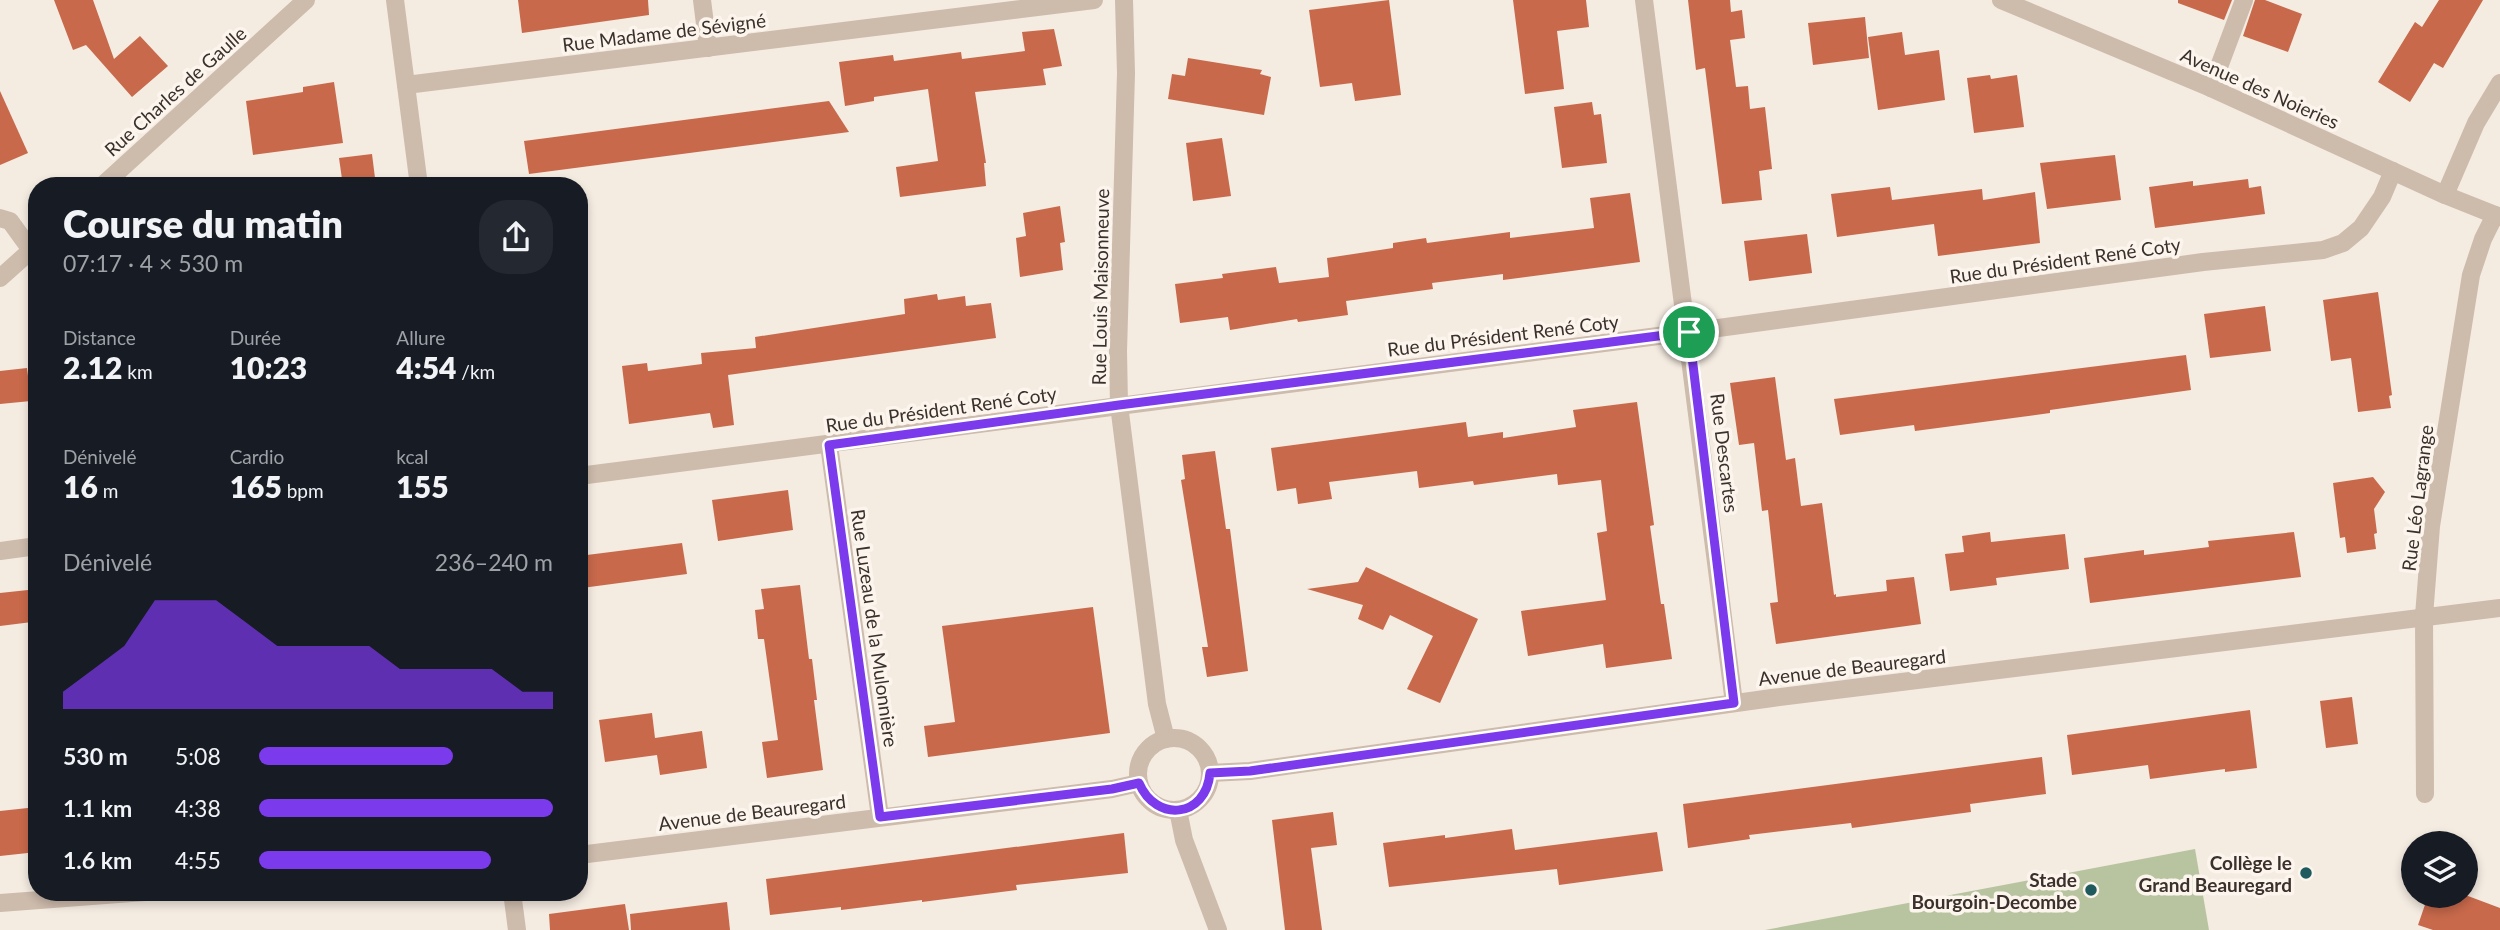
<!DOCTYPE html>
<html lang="fr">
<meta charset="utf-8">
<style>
body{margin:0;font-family:Lato,sans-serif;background:#242831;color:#f1f3f6;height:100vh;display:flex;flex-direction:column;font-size:26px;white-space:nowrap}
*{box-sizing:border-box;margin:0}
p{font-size:23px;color:#9ea1a6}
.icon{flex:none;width:38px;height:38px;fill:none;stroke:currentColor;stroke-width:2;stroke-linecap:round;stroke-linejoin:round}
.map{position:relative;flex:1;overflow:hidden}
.details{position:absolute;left:28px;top:177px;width:560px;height:724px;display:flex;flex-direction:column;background:#171b24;border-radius:28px;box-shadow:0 4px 10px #0003}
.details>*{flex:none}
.tools{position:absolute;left:2401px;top:831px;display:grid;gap:14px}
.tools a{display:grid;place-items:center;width:77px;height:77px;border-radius:50%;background:#171b24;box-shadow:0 4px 10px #0003;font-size:35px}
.pin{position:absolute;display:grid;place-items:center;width:60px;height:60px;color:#fff;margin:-30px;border:4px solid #fff;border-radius:50%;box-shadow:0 2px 7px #0007}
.round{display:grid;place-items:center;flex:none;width:74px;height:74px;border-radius:28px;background:#242831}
.summary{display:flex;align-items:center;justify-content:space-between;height:119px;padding:0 35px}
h1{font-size:38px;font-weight:800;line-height:52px}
.stats{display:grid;grid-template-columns:repeat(3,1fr);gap:10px;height:119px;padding:7px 35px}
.stats div{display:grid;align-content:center}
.stats b{font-size:30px;font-weight:800}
.stats small{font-size:19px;font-weight:400}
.stats p{font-size:19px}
.chart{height:196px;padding:14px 35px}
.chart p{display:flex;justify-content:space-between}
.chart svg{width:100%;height:126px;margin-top:7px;fill:#7c3aed;opacity:.7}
ul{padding:0 35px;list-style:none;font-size:23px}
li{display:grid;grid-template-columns:112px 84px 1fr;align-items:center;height:52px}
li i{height:18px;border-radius:9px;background:#7c3aed}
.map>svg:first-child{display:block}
.green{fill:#b8c4a0}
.building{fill:#c8694b}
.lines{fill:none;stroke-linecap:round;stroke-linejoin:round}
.minor{stroke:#cdbbac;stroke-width:18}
.tertiary{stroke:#cdbbac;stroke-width:18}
.route-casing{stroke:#fff;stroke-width:14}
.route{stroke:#7c3aed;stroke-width:9}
.poi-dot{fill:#1f5a5e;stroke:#fbf5ee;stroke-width:2.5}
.labels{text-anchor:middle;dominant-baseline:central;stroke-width:7;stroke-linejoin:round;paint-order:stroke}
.street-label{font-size:19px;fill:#3b302b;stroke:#fbf5ee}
.poi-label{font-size:19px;font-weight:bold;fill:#3b302b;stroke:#fbf5ee;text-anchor:end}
</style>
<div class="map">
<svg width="2500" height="930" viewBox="0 0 2500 930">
<rect width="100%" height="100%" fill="#f4ebe1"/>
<polygon class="green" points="2195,849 2209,930 1765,930"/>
<g class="building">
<polygon points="54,0 93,0 114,59 140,36 168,66 132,97 86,45 73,50"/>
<polygon points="518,0 648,0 649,15 522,33"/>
<polygon points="1389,0 1401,95 1355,101 1352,83 1320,87 1309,10"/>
<polygon points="1513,0 1586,0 1589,27 1557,31 1564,89 1525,94"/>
<polygon points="1688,0 1730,0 1731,12 1742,10 1745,38 1730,40 1736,87 1748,86 1750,109 1765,107 1772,169 1759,171 1762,200 1722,204 1705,68 1696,70"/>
<polygon points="2178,0 2232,0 2224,20 2178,3"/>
<polygon points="2255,0 2265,0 2302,14 2288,52 2243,36"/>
<polygon points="2439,0 2483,0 2443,68 2434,63 2410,102 2378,82 2415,22 2422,27"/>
<polygon points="1865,17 1869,58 1813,65 1808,23"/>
<polygon points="1054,29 1062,66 1043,69 1046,85 975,92 986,163 984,163 986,186 900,197 896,167 938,161 928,89 874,97 874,101 845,106 839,62 893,55 894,61 961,52 962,59 1025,51 1022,32"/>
<polygon points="1902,32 1905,55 1939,50 1945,100 1878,110 1868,37"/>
<polygon points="1188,58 1262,70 1260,74 1271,77 1264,115 1168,99 1172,74 1185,76"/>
<polygon points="1990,75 1991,79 2017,75 2024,127 1974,133 1967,78"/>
<polygon points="334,82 343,143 253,155 246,101 303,92 303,87"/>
<polygon points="0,91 28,153 0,165"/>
<polygon points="829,101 849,132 529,174 524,141"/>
<polygon points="1592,102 1594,115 1601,114 1607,163 1562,168 1554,107"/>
<polygon points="1222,138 1231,196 1193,201 1186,143"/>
<polygon points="372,154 376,186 343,186 339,158"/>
<polygon points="2115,155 2121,200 2047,209 2040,163"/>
<polygon points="2248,179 2249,188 2261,186 2265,214 2155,228 2149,187 2193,181 2193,186"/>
<polygon points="1890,187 1892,200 1982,189 1983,200 2035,192 2040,243 1938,256 1934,224 1837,237 1831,194"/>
<polygon points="1630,193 1640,262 1503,280 1503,274 1432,283 1433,289 1346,301 1348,315 1298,322 1297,319 1230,330 1228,317 1180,323 1175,284 1223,278 1222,274 1276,267 1279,283 1329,277 1327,258 1393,248 1393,243 1426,238 1427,243 1510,232 1510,238 1594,228 1590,198"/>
<polygon points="1060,206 1065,242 1060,243 1063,270 1020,277 1016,238 1026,236 1023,213"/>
<polygon points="1807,234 1812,273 1749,281 1744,241"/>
<polygon points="2378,292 2392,395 2389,396 2391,408 2358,412 2351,358 2331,361 2323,300"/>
<polygon points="937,294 938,300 965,296 966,306 991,303 996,338 728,375 734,425 713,428 710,413 629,424 622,366 647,363 648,371 702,364 701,353 756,348 755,337 905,314 904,299"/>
<polygon points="2265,306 2271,351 2210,358 2204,314"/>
<polygon points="2186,355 2191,390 2050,410 2050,413 1915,431 1914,425 1840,435 1834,399"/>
<polygon points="27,368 31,401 0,404 0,371"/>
<polygon points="1775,377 1786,460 1795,458 1801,506 1822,503 1834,595 1836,594 1836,597 1887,591 1886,580 1914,577 1921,624 1776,644 1770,603 1778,602 1768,510 1762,511 1754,443 1739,445 1730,383"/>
<polygon points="1637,402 1654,525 1650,526 1661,604 1664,604 1672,659 1606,668 1603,644 1528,656 1521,611 1606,600 1597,533 1607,531 1601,480 1558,485 1557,474 1474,485 1473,481 1419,488 1417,471 1329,482 1332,499 1298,504 1296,488 1277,491 1271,448 1466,422 1468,437 1503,432 1503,438 1576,427 1573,410"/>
<polygon points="1215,451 1226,529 1230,529 1248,671 1207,677 1202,647 1208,647 1181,480 1185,479 1182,455"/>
<polygon points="2373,477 2385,492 2374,509 2377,533 2374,534 2376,549 2347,553 2345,537 2340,538 2333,483"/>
<polygon points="788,490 793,530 718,541 712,500"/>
<polygon points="1990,532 1991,542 2065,534 2069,569 1996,578 1997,585 1950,591 1945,554 1964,552 1962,536"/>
<polygon points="2294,532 2301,577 2090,603 2084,558 2144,550 2144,555 2209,547 2208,541"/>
<polygon points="682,543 687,574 582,588 579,556"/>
<polygon points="1366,567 1478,619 1440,703 1407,689 1433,636 1390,615 1383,630 1358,619 1363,605 1307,589 1358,582"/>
<polygon points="800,585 809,659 812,659 817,700 814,700 823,770 767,778 762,742 778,740 764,639 758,639 755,610 764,609 761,589"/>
<polygon points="28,590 32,622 0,626 0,593"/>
<polygon points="1093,607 1110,733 928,757 924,726 955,722 942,626"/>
<polygon points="2352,697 2358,744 2326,748 2320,701"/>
<polygon points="2250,710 2257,768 2225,772 2225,769 2150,779 2148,765 2072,775 2067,735"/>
<polygon points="652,713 655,738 702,731 707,768 660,775 657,755 605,762 599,720"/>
<polygon points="2042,757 2046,794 1970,804 1971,812 1852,828 1851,823 1749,835 1750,839 1688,848 1683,804"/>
<polygon points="37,807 37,852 0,856 0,811"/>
<polygon points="1333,812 1337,845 1311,848 1322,930 1285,930 1272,820"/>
<polygon points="1512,829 1515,850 1657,832 1663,871 1559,885 1557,869 1389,887 1383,843 1445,835 1445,838"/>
<polygon points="1124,833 1128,873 1016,885 1017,890 922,902 922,900 841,910 841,907 770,915 766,879"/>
<polygon points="2428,896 2468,896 2500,908 2500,930 2433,930 2418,925"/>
<polygon points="727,902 730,930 631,930 630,914"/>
<polygon points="625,904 629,930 550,930 549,914"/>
</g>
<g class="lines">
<g class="minor">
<polyline points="395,0 419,186"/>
<polyline points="702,0 708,48"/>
<polyline points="1644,0 1734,703"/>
<polyline points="406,85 1094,0"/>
<polyline points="2211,88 2244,0"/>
<polyline points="2445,195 2476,123 2500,83"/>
<polyline points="0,218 10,221 31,250"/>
<polyline points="829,445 880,817"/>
<polyline points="579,476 1689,332 2203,262 2323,250 2343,243 2361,228 2382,197 2393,171"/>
<polyline points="0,551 37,546"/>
<polyline points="1210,773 1250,771 1772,698 2500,608"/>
<polyline points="2425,794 2424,616 2431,526 2471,275 2483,239 2495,215"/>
<polyline points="579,855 1112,789 1139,783"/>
<polyline points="512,892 517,930"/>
<polyline points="0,903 145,892"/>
</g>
<g class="tertiary">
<polyline points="1124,0 1126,73 1118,351 1119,405 1157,704 1166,739"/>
<polyline points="2001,0 2211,88 2445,195 2500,217"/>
<polyline points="102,186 306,0"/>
<polyline points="0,278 37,245"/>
<circle cx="1174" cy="774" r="36"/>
<polyline points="1178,810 1184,840 1218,930"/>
</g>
</g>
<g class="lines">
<defs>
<path id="route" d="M 1689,332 L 1734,703 L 1250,771 L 1210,773 C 1206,818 1156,823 1139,783 L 1112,789 L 880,817 L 829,445 L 1119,405 Z"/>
</defs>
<use href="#route" class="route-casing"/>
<use href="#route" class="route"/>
</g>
<g class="poi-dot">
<circle cx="2306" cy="873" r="7"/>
<circle cx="2091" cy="890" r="7"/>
</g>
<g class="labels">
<g class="street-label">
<text transform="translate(664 32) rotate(-7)">Rue Madame de Sévigné</text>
<text transform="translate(2260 88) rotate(24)">Avenue des Noieries</text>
<text transform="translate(175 91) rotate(-42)">Rue Charles de Gaulle</text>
<text transform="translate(2065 260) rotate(-8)">Rue du Président René Coty</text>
<text transform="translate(1100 287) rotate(-89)">Rue Louis Maisonneuve</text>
<text transform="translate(1503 335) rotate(-7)">Rue du Président René Coty</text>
<text transform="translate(941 409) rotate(-8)">Rue du Président René Coty</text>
<text transform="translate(1725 453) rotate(83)">Rue Descartes</text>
<text transform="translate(2417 498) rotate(-83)">Rue Léo Lagrange</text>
<text transform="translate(875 628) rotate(82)">Rue Luzeau de la Mulonnière</text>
<text transform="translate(1852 667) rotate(-7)">Avenue de Beauregard</text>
<text transform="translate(752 812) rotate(-7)">Avenue de Beauregard</text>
</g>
<g class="poi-label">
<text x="2292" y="862">Collège le<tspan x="2292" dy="22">Grand Beauregard</tspan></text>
<text x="2077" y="879">Stade<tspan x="2077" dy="22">Bourgoin-Decombe</tspan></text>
</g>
</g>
</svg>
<div class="tools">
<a><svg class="icon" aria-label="layers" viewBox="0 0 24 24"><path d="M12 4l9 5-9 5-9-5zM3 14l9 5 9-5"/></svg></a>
</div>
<div class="pin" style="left:1689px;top:332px;background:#1e9e55"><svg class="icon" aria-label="arrive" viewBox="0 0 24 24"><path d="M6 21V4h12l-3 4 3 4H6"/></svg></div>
<section class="details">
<div class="summary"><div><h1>Course du matin</h1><p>07:17 · 4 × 530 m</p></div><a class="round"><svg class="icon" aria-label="share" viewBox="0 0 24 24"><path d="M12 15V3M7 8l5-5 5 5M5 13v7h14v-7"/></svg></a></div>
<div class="stats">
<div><p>Distance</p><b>2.12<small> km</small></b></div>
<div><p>Durée</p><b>10:23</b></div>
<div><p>Allure</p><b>4:54<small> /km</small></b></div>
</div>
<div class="stats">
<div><p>Dénivelé</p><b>16<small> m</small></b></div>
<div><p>Cardio</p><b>165<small> bpm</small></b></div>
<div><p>kcal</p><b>155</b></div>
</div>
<div class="chart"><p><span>Dénivelé</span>236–240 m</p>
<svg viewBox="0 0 160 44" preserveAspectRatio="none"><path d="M0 44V38L10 30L20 22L30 6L40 6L50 6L60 14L70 22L80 22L90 22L100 22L110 30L120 30L130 30L140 30L150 38L160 38V44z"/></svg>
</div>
<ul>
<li><b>530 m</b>5:08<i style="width:66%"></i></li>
<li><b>1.1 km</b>4:38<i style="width:100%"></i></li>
<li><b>1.6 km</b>4:55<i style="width:79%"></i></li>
</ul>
</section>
</div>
